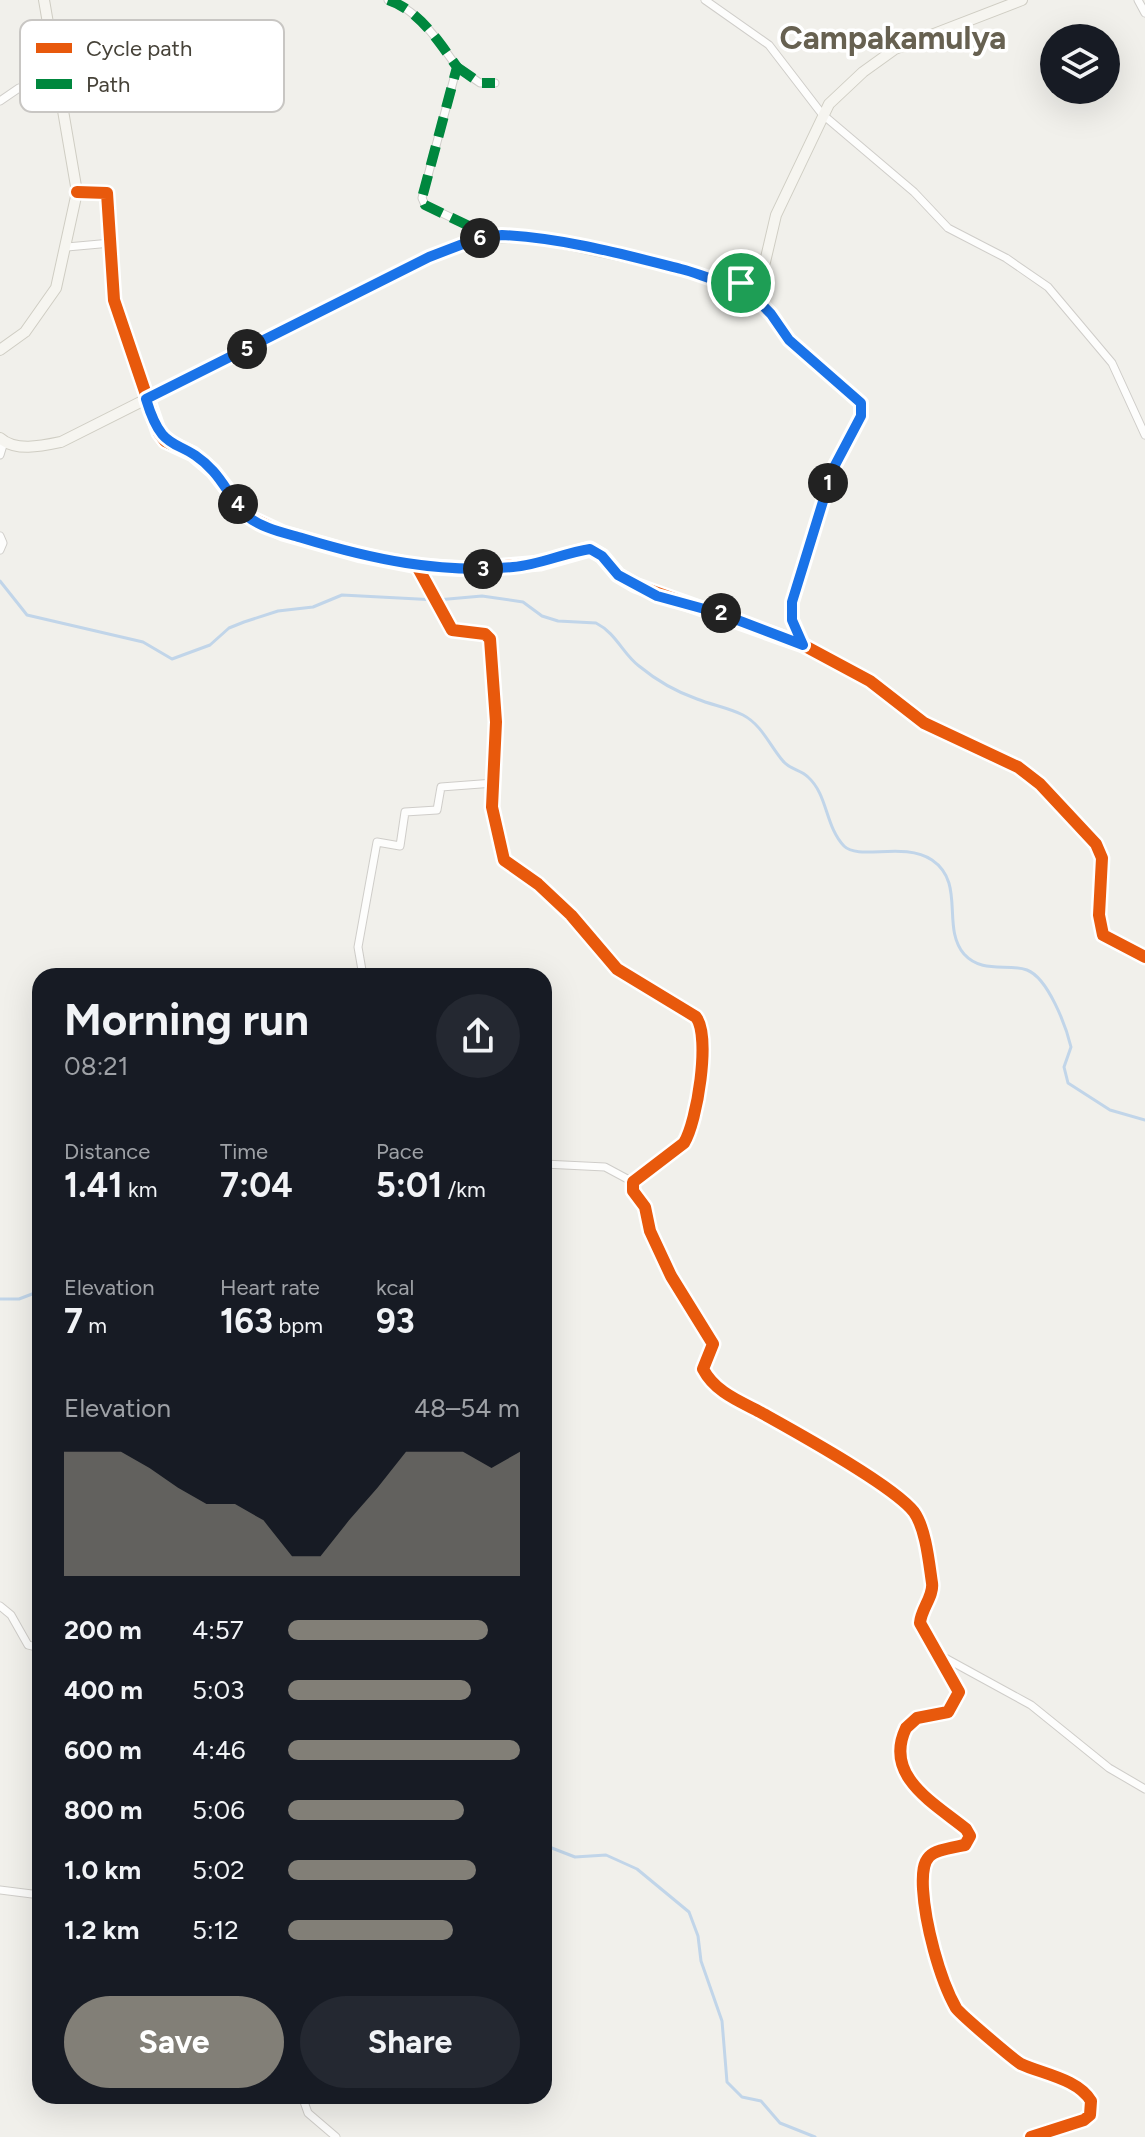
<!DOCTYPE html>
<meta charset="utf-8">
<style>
body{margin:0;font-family:Figtree,sans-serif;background:#242831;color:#f1f3f6;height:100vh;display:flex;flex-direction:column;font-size:30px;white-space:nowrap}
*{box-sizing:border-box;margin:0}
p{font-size:26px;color:#9ea1a6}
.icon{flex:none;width:44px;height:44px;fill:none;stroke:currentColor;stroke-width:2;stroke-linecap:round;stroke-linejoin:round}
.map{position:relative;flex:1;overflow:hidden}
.details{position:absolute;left:32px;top:968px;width:520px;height:1136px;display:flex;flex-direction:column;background:#171b24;border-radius:24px;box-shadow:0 8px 32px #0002}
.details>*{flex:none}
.controls{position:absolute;left:1040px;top:24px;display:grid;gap:16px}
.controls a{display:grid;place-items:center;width:80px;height:80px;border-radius:50%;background:#171b24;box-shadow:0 8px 32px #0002;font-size:40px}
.pin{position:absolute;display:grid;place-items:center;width:68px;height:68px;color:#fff;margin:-34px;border:4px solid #fff;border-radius:50%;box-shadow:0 2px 8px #0007}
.km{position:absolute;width:40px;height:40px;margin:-20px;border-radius:50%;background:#222;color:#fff;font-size:22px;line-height:40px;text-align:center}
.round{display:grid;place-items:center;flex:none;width:84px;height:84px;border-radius:42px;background:#242831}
.overview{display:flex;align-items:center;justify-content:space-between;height:136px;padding:0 32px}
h1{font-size:44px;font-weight:700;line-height:60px}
.metrics{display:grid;grid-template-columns:repeat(3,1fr);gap:12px;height:136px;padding:8px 32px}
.metrics div{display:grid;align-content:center}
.metrics b{font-size:34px;font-weight:700}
.metrics small{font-size:22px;font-weight:400}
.metrics p{font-size:22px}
.chart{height:224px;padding:16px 32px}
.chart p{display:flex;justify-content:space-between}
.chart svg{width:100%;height:144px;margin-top:8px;fill:#827f77;opacity:.7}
.action{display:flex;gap:16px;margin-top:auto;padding:16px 32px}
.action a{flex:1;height:92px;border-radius:48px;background:#827f77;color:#fff;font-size:32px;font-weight:700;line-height:92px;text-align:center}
.action a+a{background:#242831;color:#f1f3f6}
ul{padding:0 32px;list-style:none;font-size:26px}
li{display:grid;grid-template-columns:128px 96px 1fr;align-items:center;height:60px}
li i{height:20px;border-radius:10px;background:#827f77}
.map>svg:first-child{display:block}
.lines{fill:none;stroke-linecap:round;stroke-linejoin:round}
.stream{stroke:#c1d5e9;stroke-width:3}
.street-casing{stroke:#cfcdc9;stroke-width:9}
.secondary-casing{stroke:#cfcdc3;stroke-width:12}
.street{stroke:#fdfdfc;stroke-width:7}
.secondary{stroke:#f6f5f0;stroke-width:10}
.quiet{stroke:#00873e;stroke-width:10;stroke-dasharray:20 10;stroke-linecap:butt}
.cycleway-casing{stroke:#fff;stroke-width:17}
.cycleway{stroke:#e8590c;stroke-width:12}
.route-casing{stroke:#fff;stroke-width:16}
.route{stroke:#1a73e8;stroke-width:10}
.labels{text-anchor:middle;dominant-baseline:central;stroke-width:7;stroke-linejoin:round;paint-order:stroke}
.quarter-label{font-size:32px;font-weight:bold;fill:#676151;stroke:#fff}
.key{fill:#fff;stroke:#c8c6c3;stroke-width:2}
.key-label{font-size:22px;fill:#464238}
</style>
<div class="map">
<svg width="1145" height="2137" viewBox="0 0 1145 2137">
<rect width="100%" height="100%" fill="#f1f0eb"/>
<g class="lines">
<g class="stream">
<path d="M 0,581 L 27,615 L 143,642 L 172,659 L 210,645 L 229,628 L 244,622 L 278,611 L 313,607 L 342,595 L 437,600 L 482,596 L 523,602 L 542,616 L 558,621 L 596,623 C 616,633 623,654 639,666 C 656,680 677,692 697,699 C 712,705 729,708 743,715 C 762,725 770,746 783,761 C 789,769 801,770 808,777 C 828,795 825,826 844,846 C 859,861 904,841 932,860 C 966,883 941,927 964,954 C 982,974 1007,963 1027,970 C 1048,978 1066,1026 1071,1047 L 1064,1067 L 1068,1083 L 1110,1110 L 1145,1120"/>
<polyline points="0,1299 19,1299 40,1291"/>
<polyline points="544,1845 575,1857 606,1855 637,1869 689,1912 698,1936 701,1961 722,2021 727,2082 742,2097 761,2101 780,2123 815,2137"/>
</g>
<defs>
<g id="street">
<path d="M 388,0 C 419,10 439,42 457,67 L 422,198 L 425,205 L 469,226 L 469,242"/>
<polyline points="705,0 769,45 822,114 914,192 948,228 1006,258 1048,287 1112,363 1145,435"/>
<polyline points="1138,0 1145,13"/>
<polyline points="457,67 480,83 495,83"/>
<polyline points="0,101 19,88 56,78"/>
<polyline points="77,192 107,193 114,300 159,433 165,441 193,454 213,471 249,517 283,533 361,555 417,566 469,569 540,563 590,549 602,556 618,575 635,585 803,645 870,681 924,723 1018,767 1040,784 1096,844 1102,858 1099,915 1103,935 1145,957"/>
<polyline points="67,247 111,243"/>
<polyline points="741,283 771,314 789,340 857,398 862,408 833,469 792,602 792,620 803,645"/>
<polyline points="0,455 4,442"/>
<polyline points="0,536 3,543 0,550"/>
<path d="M 417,566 L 452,630 L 485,634 L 490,639 L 496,722 L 492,807 L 504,860 L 538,884 L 571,915 L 617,969 L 696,1017 C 711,1037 697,1122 684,1143 L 633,1182 L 633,1191 L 645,1207 L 650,1231 L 671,1276 L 713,1344 L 703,1369 C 715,1392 739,1401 760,1412 C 794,1431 893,1485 914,1512 C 926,1529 929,1563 932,1583 C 934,1596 921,1609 920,1623 L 959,1692 L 948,1712 L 917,1718 L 906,1728 C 883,1776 934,1803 966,1829 L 970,1836 L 965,1845 C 931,1852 921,1851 923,1889 C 925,1923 939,1978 956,2008 C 960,2014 1014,2060 1021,2064 C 1043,2074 1078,2079 1091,2101 L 1090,2115 L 1084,2120 L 1031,2137"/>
<polyline points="363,976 358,947 377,842 400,846 405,812 437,810 441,787 494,783"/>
<polyline points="544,1164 605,1167 633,1182"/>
<polyline points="0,1606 11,1615 28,1645 40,1648"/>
<polyline points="936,1653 1031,1705 1109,1768 1145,1789"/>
<polyline points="0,1890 40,1895"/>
<polyline points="302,2096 308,2113 336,2137"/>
</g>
<g id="secondary">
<polyline points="0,350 25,332 56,288 77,192 44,0"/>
<path d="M 0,438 C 15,452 42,446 61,442 L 429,257 L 476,239 L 528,236 L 687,270 L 713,281 L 740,283 L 754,276 L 765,262 L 776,215 L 829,104 L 863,72 L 895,49 L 1022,0"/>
</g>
</defs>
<use href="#street" class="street-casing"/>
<use href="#secondary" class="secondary-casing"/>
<use href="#street" class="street"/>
<use href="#secondary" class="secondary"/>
<g class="quiet">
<path d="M 388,0 C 419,10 439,42 457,67 L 422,198 L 425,205 L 469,226 L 469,242"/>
<polyline points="457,67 480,83 495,83"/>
</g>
<defs>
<g id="cycleway">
<polyline points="77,192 107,193 114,300 159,433 165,441 193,454 213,471 249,517 283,533 361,555 417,566 469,569 540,563 590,549 602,556 618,575 635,585 803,645 870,681 924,723 1018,767 1040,784 1096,844 1102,858 1099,915 1103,935 1145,957"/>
<path d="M 417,566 L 452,630 L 485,634 L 490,639 L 496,722 L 492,807 L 504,860 L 538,884 L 571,915 L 617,969 L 696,1017 C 711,1037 697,1122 684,1143 L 633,1182 L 633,1191 L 645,1207 L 650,1231 L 671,1276 L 713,1344 L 703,1369 C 715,1392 739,1401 760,1412 C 794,1431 893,1485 914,1512 C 926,1529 929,1563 932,1583 C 934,1596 921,1609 920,1623 L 959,1692 L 948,1712 L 917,1718 L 906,1728 C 883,1776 934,1803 966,1829 L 970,1836 L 965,1845 C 931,1852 921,1851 923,1889 C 925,1923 939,1978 956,2008 C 960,2014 1014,2060 1021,2064 C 1043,2074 1078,2079 1091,2101 L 1090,2115 L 1084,2120 L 1031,2137"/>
</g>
</defs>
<use href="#cycleway" class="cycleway-casing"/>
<use href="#cycleway" class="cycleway"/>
</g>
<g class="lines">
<defs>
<path id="route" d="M 502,235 C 563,238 622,254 681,269 C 702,274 719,285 741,283 L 771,314 L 789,340 L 861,403 L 861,416 L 833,469 L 792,602 L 792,620 L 803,645 L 719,613 L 657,596 L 618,575 L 602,556 L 590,549 C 564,553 539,565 513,567 C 440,574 371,559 302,538 C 285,533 260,528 246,515 C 233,502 225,484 213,471 C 179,434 164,459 146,399 L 429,257 L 476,239 Z"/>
</defs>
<use href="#route" class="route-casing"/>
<use href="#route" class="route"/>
</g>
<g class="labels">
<g class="quarter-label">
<text x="893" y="38">Campakamulya</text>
</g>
</g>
<rect x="20" y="20" width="264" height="92" rx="12" class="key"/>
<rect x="36" y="43" width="36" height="10" fill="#e8590c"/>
<rect x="36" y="79" width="36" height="10" fill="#00873e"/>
<g class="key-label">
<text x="86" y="56">Cycle path</text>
<text x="86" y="92">Path</text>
</g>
</svg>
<div class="controls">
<a><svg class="icon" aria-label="layers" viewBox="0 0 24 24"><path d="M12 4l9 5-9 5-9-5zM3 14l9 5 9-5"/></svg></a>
</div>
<div class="pin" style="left:741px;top:283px;background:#1e9e55"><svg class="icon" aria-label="arrive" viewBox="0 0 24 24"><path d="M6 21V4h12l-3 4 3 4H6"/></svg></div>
<b class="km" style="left:828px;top:483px">1</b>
<b class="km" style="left:721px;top:613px">2</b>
<b class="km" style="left:483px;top:569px">3</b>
<b class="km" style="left:238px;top:504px">4</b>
<b class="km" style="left:247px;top:349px">5</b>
<b class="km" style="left:480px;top:238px">6</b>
<section class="details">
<div class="overview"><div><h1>Morning run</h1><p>08:21</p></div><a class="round"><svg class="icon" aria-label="share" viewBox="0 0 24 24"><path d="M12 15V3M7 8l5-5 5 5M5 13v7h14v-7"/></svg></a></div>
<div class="metrics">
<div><p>Distance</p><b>1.41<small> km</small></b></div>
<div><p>Time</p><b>7:04</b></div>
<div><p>Pace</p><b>5:01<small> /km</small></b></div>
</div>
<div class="metrics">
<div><p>Elevation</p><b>7<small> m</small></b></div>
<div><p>Heart rate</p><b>163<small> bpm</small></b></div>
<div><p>kcal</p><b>93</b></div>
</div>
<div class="chart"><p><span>Elevation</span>48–54 m</p>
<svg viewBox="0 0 160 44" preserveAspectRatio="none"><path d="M0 44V6L10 6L20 6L30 11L40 17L50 22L60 22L70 27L80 38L90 38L100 27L110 17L120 6L130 6L140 6L150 11L160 6V44z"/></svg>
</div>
<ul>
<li><b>200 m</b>4:57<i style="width:86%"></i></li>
<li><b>400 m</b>5:03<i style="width:79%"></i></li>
<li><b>600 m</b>4:46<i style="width:100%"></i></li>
<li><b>800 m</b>5:06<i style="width:76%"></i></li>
<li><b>1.0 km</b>5:02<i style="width:81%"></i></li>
<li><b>1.2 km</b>5:12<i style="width:71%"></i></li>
</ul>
<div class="action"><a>Save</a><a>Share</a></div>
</section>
</div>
